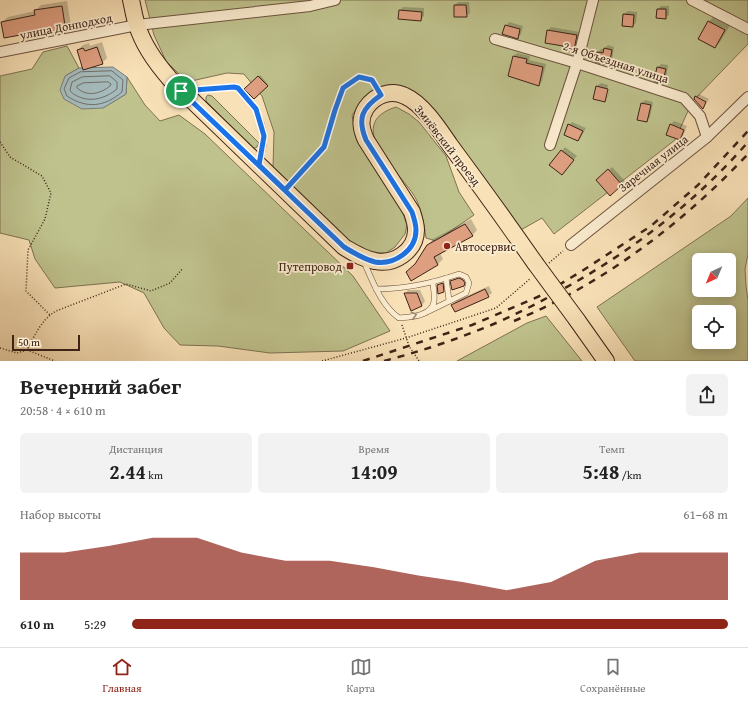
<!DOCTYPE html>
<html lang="ru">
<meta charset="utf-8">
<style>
body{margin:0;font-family:"Gentium Book Plus",serif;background:#f2f2f2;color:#222;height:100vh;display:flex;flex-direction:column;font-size:15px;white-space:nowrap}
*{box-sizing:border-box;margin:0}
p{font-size:13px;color:#767676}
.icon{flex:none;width:22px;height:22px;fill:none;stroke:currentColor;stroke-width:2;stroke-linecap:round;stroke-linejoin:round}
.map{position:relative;height:361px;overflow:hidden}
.side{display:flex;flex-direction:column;background:#fff;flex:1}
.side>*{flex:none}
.needle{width:26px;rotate:224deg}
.controls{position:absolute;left:692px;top:253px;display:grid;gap:8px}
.controls a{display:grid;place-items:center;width:44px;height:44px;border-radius:6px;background:#fff;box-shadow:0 2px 10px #0003;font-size:20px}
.scale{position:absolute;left:12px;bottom:10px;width:68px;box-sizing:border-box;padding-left:4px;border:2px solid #3e2316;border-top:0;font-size:11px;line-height:14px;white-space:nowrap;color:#3e2316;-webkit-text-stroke:3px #fbecd0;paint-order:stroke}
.pin{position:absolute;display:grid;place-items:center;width:34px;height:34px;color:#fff;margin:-17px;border:2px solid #fff;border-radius:50%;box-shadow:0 1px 4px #0007}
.round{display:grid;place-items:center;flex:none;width:42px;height:42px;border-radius:6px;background:#f2f2f2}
.head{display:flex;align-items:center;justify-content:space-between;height:68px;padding:0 20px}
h1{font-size:22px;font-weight:600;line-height:30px}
.figures{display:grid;grid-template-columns:repeat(3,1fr);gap:6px;height:68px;padding:4px 20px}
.figures div{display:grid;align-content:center;border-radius:6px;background:#f2f2f2;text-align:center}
.figures b{font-size:20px;font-weight:600}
.figures small{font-size:11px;font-weight:400}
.figures p{font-size:11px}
.chart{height:112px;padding:8px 20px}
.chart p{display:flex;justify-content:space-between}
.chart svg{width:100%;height:72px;margin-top:4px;fill:#8f2418;opacity:.7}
ul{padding:0 20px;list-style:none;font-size:13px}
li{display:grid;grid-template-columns:64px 48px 1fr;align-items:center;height:30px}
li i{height:10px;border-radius:5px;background:#8f2418}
.menu{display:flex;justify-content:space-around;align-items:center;height:56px;border-top:1px solid #e0e0e0;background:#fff;font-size:11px;color:#767676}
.menu a{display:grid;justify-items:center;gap:2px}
.menu .current{color:#8f2418}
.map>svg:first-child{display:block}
.green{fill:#bfc28d;stroke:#7e7252;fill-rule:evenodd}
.water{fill:#a4babb;stroke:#7b7e79}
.shadow{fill:#0003}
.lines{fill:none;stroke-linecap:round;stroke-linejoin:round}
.shore{stroke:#716e68;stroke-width:1}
.building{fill:#de9e80;stroke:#3e2316}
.lane-casing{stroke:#6d523e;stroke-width:6}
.street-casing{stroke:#6d523e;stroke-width:12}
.primary-casing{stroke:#3e2316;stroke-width:18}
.path{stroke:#3e2316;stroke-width:1.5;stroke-dasharray:1 2;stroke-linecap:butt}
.lane{stroke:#fbecd0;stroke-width:5}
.street{stroke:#fbecd0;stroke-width:10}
.primary{stroke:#f9e1b7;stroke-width:16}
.rail{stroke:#3e2316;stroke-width:2.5;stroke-dasharray:7 7;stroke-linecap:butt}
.primary-bridge-casing{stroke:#3e2316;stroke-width:18;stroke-linecap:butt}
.primary-bridge{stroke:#f9e1b7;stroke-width:16}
.oneway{stroke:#9c8873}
.route-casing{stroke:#fff;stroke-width:8}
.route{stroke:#1a73e8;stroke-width:5}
.poi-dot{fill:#8f2418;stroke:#fbecd0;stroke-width:1.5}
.labels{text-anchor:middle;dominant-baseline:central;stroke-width:3.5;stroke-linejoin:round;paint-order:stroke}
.street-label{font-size:12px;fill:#3e2316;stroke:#fbecd0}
.poi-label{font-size:12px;fill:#3e2316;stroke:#fbecd0;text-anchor:start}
</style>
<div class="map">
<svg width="748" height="361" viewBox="0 0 748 361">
<rect width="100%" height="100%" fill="#f9e1b7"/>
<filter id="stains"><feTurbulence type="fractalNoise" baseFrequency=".005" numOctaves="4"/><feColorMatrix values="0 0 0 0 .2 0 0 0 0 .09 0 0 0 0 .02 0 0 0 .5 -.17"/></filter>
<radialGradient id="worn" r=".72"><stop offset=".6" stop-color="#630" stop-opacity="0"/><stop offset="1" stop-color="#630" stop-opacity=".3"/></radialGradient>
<g class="green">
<path d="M 145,0 L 748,0 L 748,44 L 692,102 L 675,140 L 554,234 L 542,218 L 519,231 L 411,90 L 388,85 C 374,94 361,102 352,115 L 355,131 L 401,208 L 407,225 L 405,234 L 395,247 L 386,253 L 369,253 L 340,235 L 273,168 L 274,132 L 262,96 L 244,74 L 227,73 L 187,82 L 166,61 L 154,35 Z"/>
<polygon points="67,46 79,68 65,76 103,108 126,94 127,77 145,105 160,121 179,115 205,134 353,276 390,331 343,351 270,353 218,346 180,345 164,328 144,293 120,282 55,288 35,259 29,240 0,233 0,76 32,69 43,52"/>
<polygon points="208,95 212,96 259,143 257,147 253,149 206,101 206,97"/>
<path d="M 396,107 L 409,114 L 419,122 L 446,156 L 459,192 L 474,215 L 436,241 L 426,238 C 424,224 422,211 416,199 C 403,174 340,125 396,107 Z"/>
<path d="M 748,198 L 748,254 L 745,269 L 746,286 L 748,300 L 748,361 L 635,361 L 597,307 L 731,216 ZM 699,260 L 729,260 L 729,290 L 699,290 ZM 699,312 L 729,312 L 729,342 L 699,342 Z"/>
<polygon points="546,316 582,361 457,361 527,323"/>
</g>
<polygon class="water" points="113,67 127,77 126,94 103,108 82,109 64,99 60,90 65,76 79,68"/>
<g class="shadow">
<polygon points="67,1 71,26 65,31 38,31 2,22 8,17 35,11 41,5"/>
<polygon points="458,2 469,2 470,13 466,16 455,5"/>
<polygon points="661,6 669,6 669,15 665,18 658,9"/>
<polygon points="403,7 424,8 424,16 420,20 399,18 400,10"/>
<polygon points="628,11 637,12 636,23 632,26 624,14"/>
<polygon points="714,16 730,25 720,42 715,47 709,22"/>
<polygon points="509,22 523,26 521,34 518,38 506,26"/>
<polygon points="551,27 580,32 577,45 573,49 548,30"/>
<polygon points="102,42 107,58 102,63 78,50 83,45 89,43 90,46"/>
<polygon points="608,45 614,47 612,60 608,63 598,52 601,49 604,49"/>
<polygon points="517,53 530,56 529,60 546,64 542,81 539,85 509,76 514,56"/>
<polygon points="661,64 668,65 666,80 662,83 658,67"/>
<polygon points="260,75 268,84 254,97 246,89"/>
<polygon points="601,83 608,85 605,98 607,98 611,86 608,97 604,101 594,98 597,86"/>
<polygon points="699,94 709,99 703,108 696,97"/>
<polygon points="645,100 653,102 650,117 647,121 642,103"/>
<polygon points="674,121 687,126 683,136 680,139 671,124"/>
<polygon points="572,122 586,128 581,137 578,140 569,125"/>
<polygon points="565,147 577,156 565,170 550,165"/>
<polygon points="612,167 625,181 610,195 597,180"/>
<polygon points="471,219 477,230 472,236 440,253 443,259 438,264 411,279 417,263 428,245 433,239"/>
<polygon points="461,277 464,279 466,281 463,285 452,281"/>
<polygon points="444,283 445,290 443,291 438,285"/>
<polygon points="489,286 492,293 488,296 453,305 456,301"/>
<polygon points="408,290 420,290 425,301 422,305 411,310 405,294"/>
</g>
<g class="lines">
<g class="shore">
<path d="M 112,71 L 123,80 L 122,92 C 104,107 87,109 67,96 L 64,89 L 69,78 L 80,72 Z"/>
<path d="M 110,76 L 117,82 L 117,89 C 106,98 91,103 77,96 C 74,94 72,94 70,90 L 72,82 L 82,77 Z"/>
<path d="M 108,82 L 111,84 L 110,86 C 100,94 87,97 77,88 L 77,86 L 83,83 Z"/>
</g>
</g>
<g class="building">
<polygon points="454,5 466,5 467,17 454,17"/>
<polygon points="62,6 66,32 38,36 37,32 4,38 1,22 35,15 34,10"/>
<polygon points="657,9 666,9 666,19 656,18"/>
<polygon points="399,10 422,12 421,21 398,19"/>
<polygon points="623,14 634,15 633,27 622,26"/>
<polygon points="708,21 725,30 715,48 698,39"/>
<polygon points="505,25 520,29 518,39 502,34"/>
<polygon points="547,30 577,35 574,50 563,47 563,46 545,43"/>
<polygon points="97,47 103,64 83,70 77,50 83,48 85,51"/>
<polygon points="604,48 612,50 609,65 595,62 597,52 603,53"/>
<polygon points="513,56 527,59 526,63 543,67 539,86 508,76"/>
<polygon points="657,67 666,69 662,84 654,81"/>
<polygon points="258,76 268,86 254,99 244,89"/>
<polygon points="596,86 608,89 605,102 593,99"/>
<polygon points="695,96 706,102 703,109 694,99"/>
<polygon points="641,103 651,105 647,122 637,120"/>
<polygon points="568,124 583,131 578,141 564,135"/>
<polygon points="670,124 684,130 680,140 666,135"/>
<polygon points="561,150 574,160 562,175 549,165"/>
<polygon points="608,169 622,185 610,196 596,180"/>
<polygon points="465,224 473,236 434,257 438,265 411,281 406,272 415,264 427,245"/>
<polygon points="459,278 463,280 465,283 464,286 452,290 450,281"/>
<polygon points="443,283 444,292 438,294 437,285"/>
<polygon points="485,289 489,297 455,312 451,305"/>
<polygon points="404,293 417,293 422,306 411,311"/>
</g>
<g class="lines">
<defs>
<g id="lane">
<path d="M 187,90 L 234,87 C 250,93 263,120 264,137 C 265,145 261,154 260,162"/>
<path d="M 364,262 C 373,282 381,305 399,318 C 410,317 433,316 434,301 C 435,295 433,288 433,282"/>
<polyline points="446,278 449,300"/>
<path d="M 376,289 C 405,289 433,283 459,274 L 466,277 L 469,283 L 466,293 L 429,311"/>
</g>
<g id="street">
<polyline points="692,0 748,29"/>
<polyline points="495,39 577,63 684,98 700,116 707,137"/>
<polyline points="0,52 137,25 310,6 335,0"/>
<polyline points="550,145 577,63 593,0"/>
<polyline points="571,245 707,137 748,97"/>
</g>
<g id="primary">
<path d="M 131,0 C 133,8 134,17 137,25 C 143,45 156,63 170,79 L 344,247 C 354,253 363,259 375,261 C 394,265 416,251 416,230 C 416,224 414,218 412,212 L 366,140 C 361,129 359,119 366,108 C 375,95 391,89 405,96 C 423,104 439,129 450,145 C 479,184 507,223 535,263"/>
<polyline points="577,320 606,361"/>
</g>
</defs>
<use href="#lane" class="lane-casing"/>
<use href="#street" class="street-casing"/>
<use href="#primary" class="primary-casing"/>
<g class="path">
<polyline points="0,142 10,157 42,176 51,193 45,219 28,250 26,291 50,315"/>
<polyline points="293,181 324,147 335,110 343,88 359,77 372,80 375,85"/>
<polyline points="549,263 563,251"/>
<polyline points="402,325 409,346 419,361"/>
<path d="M 0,348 L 17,353 L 27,350 C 35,335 41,320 56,311 L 126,284 L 151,291 L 170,283 L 183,268"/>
<polyline points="27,350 55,361"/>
<polyline points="322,361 406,338 496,308 531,278"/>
</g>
<use href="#lane" class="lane"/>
<use href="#street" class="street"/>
<use href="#primary" class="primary"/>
<g class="rail">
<path d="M 514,321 C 603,284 682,224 748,154"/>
<polyline points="363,361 472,325 542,295 582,271 651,226 698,185 748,131"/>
<path d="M 384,361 C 414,353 443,344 471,333 C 501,322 529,308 556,293 C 628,254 694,204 748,142"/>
</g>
<defs>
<polyline id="primary-bridge" points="535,263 577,320"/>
</defs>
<use href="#primary-bridge" class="primary-bridge-casing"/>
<use href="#primary-bridge" class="primary-bridge"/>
</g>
<defs><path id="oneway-chevron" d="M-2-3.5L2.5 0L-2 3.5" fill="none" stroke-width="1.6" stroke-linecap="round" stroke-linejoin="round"/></defs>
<use class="oneway" href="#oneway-chevron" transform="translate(414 315) rotate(-15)"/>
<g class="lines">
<defs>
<path id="route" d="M 181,91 L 344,247 C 354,253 363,259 375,262 C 394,265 416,251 416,230 C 416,224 414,218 412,212 L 366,140 C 357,118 362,108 381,95 L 372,80 L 359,77 L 343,88 L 335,110 L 324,147 L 285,190 L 259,165 L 264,136 L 256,109 L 238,88 L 234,87 L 181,91"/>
</defs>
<use href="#route" class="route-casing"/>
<use href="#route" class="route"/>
</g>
<g class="poi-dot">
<circle cx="447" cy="246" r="4"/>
<rect x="346" y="262" width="8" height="8" rx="2"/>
</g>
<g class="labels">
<g class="street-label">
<text transform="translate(66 26) rotate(-11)">улица Донподход</text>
<text transform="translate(616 62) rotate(18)">2-я Объездная улица</text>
<text transform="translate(448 145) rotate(52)">Змиёвский проезд</text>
<text transform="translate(653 163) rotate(-38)">Заречная улица</text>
</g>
<g class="poi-label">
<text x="455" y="246">Автосервис</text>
<text x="342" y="266" text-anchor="end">Путепровод</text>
</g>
</g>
<rect width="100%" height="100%" filter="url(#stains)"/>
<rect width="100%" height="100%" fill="url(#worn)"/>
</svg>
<div class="controls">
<a><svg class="needle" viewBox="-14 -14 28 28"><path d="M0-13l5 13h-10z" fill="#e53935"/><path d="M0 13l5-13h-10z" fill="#767676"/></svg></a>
<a><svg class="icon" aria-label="locate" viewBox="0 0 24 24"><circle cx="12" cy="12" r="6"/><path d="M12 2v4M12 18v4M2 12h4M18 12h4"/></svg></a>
</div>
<div class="scale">50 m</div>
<div class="pin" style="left:181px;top:91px;background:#1e9e55"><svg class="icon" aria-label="arrive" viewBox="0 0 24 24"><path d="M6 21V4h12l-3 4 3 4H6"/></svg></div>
</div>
<section class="side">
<div class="head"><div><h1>Вечерний забег</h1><p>20:58 · 4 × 610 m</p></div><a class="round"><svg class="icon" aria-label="share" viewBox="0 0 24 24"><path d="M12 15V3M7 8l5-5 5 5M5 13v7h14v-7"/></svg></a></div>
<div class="figures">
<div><p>Дистанция</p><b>2.44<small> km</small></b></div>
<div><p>Время</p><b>14:09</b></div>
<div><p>Темп</p><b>5:48<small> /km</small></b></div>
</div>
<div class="chart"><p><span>Набор высоты</span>61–68 m</p>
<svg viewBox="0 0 160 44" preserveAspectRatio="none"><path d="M0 44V15L10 15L20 11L30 6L40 6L50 15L60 20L70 20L80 24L90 29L100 33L110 38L120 33L130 20L140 15L150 15L160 15V44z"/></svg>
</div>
<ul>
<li><b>610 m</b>5:29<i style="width:100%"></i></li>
</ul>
</section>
<nav class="menu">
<a class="current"><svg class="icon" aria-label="home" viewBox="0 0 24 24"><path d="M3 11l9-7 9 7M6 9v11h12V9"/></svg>Главная</a>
<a><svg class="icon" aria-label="map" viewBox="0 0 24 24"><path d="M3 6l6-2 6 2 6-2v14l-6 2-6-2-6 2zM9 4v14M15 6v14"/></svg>Карта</a>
<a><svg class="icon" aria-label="saved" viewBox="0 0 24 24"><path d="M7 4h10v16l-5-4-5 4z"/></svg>Сохранённые</a>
</nav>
